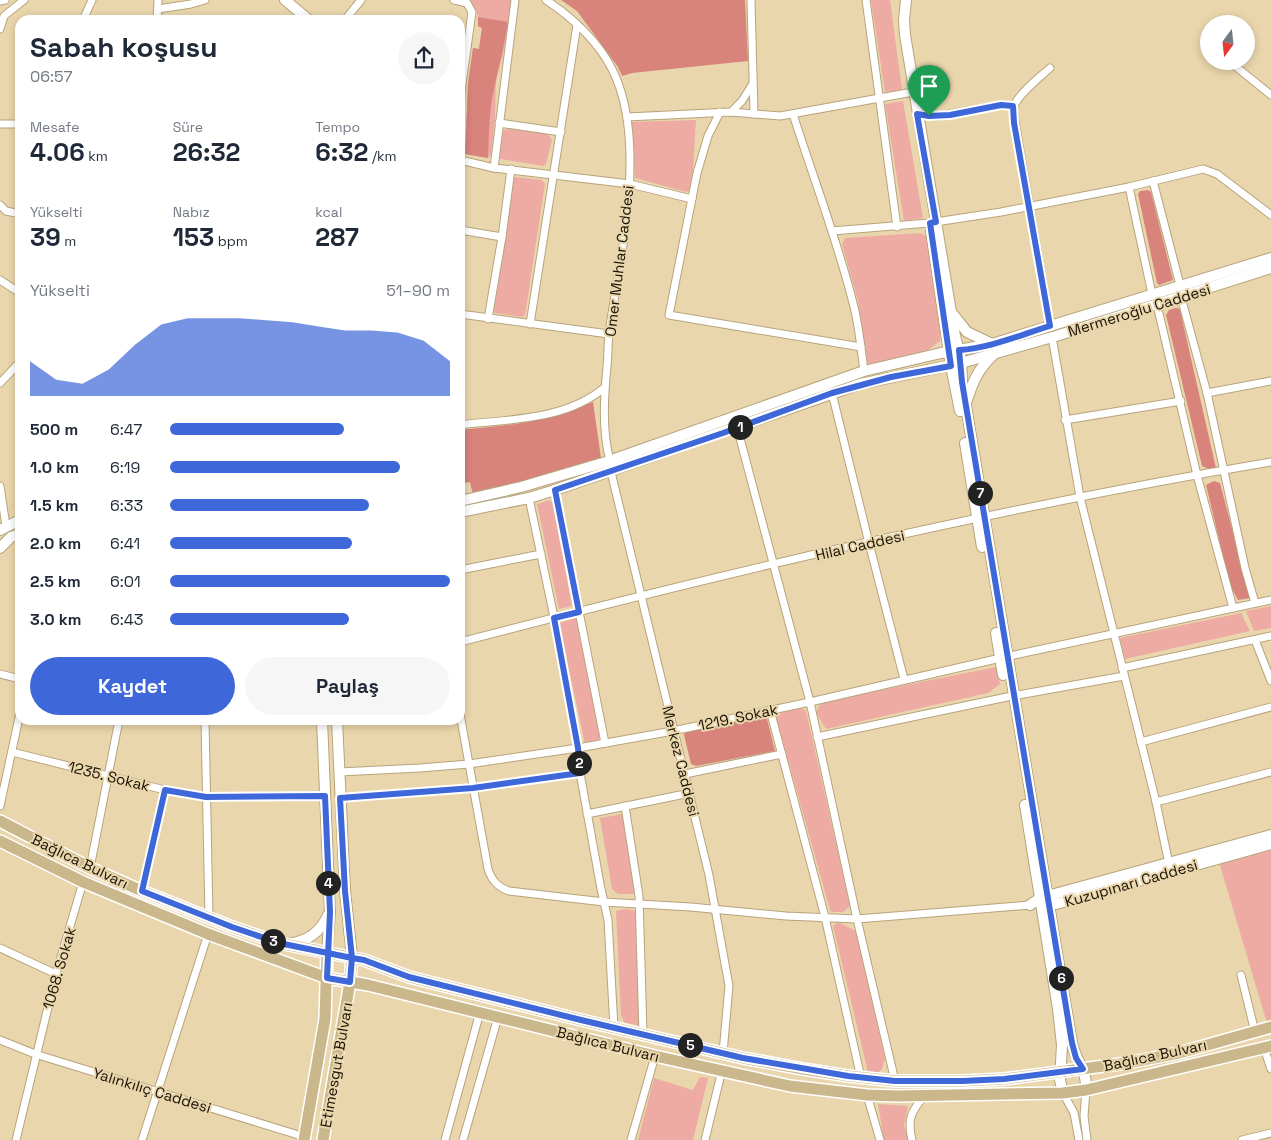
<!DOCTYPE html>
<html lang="tr">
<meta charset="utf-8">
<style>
body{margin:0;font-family:"Space Grotesk",sans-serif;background:#f6f6f7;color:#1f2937;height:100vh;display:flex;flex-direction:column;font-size:19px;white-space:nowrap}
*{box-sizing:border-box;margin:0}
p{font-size:16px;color:#747a83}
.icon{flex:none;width:28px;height:28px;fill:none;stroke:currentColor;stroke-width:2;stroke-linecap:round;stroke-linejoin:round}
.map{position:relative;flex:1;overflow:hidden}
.panel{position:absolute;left:15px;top:15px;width:450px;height:710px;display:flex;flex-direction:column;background:#fff;border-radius:15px;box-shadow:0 2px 8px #0003}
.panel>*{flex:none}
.needle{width:32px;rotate:195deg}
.tools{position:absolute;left:1200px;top:15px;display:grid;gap:10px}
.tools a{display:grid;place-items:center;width:55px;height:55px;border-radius:50%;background:#fff;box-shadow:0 2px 8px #0003;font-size:25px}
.pin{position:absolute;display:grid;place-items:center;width:42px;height:42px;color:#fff;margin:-51px -21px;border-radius:50% 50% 50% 0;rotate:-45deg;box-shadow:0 0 5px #0007}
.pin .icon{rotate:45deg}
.km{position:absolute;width:25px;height:25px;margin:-12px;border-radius:50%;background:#222;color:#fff;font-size:14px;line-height:25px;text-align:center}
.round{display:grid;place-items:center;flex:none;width:52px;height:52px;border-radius:26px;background:#f6f6f7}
.overview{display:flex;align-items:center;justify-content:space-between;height:85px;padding:0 15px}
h1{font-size:28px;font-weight:700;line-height:38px}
.figures{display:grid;grid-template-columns:repeat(3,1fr);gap:8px;height:85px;padding:5px 15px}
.figures div{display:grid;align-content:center}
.figures b{font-size:25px;font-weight:700}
.figures small{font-size:14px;font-weight:400}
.figures p{font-size:14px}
.chart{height:140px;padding:10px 15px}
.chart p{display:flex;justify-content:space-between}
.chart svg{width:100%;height:90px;margin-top:5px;fill:#3e68d9;opacity:.7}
.action{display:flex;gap:10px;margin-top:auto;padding:10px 15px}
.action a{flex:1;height:58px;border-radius:30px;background:#3e68d9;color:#fff;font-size:20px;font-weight:700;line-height:58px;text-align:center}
.action a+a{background:#f6f6f7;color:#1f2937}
ul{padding:0 15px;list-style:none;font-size:16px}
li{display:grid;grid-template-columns:80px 60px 1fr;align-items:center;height:38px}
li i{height:12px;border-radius:6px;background:#3e68d9}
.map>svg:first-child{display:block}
.green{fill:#edaba4}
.forest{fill:#d8837c}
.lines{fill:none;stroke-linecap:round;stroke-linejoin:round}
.street-casing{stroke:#b7a47c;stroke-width:9}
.secondary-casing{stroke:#b7a47c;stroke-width:12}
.primary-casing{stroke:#fff;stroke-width:14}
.street{stroke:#fff;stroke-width:7}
.secondary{stroke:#fff;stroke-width:10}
.primary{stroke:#cab78c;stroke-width:11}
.route-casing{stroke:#fff;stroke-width:10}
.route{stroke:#3e68d9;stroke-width:6}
.labels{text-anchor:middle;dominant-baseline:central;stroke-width:4;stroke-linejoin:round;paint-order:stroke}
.street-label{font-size:15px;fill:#191204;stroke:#ead6ac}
</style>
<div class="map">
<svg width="1271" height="1140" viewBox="0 0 1271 1140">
<rect width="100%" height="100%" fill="#ead6ac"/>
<g class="green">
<path d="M 465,0 L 512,0 L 503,55 L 496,80 L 495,121 L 491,155 L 488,158 L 465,154 L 468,85 L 473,48 L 479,49 L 482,28 L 478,26 C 479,15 476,4 465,0 Z"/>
<polygon points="871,0 890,0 902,90 885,92"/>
<polygon points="903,101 923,218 904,221 885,104"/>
<polygon points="696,120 693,170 690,190 686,192 635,178 631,122"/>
<polygon points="511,129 547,133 552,140 546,164 543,166 500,159 499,155 502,133 504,130"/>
<polygon points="515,177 542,180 545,184 525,315 522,317 495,313 494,310 513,179"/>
<polygon points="920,233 926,236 942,324 940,341 928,350 868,365 858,301 842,244 845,238"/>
<polygon points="550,500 553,504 572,606 559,609 537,504"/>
<polygon points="1271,606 1271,628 1254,631 1246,611"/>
<polygon points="1241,613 1250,631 1125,659 1120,638"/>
<polygon points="576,618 599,732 599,740 585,744 559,623"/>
<polygon points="996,667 1000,684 988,693 826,729 816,713 821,702"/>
<polygon points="800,707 806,711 850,906 843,912 832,912 830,910 775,713"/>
<polygon points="623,814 636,894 618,894 612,889 600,818"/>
<polygon points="1271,848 1271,1021 1267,1023 1219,862"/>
<polygon points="628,909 636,911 639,1026 624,1022 621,1015 616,911 619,910"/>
<polygon points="838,922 856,931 885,1059 882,1069 878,1073 868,1072 833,926"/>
<polygon points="700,1077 708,1078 693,1140 638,1140 654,1078 693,1090"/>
<polygon points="878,1104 908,1106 904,1125 908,1140 884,1140"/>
</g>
<g class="forest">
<polygon points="561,0 745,0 748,61 632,73 622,76 618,67 577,11"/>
<path d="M 478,17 L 508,22 C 504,48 497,73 492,99 C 489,118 489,138 488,158 L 465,154 L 468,85 L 473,48 L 479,49 L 482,28 L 478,26 Z"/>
<polygon points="1148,190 1151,192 1173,280 1159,285 1157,283 1138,194 1140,191"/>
<polygon points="1175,308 1178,308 1180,310 1216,468 1209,469 1202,466 1166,315 1169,310"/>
<polygon points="593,402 601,458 577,467 473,495 470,482 464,483 460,471 460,430 516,424 552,417"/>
<polygon points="1214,481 1220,483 1250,598 1238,600 1230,585 1206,485"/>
<polygon points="766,715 775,751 696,766 691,764 684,735 686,730"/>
</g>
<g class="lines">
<defs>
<g id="street">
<polyline points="454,0 467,3 472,12 461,91 460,118"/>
<path d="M 546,0 C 572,17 599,42 613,71 C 648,143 620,256 609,333 C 608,344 608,355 607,367 C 604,397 602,431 610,461"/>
<polyline points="751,0 754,114"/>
<polyline points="866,0 897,227"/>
<polyline points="0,1 5,0"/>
<polyline points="158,9 191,4 205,0"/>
<polyline points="83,20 92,0"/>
<polyline points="157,20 158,0"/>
<polyline points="345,20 361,0"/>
<polyline points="0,29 4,16 24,0"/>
<polyline points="1229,61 1271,95"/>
<polyline points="720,112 708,136 697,173 669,315 861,347"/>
<polyline points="731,112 742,101 752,85"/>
<path d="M 793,114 C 813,177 837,239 853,303 C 859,325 861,349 864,371"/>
<polyline points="917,114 939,116 1001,105 1013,106"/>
<polyline points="627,117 731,112 780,116 913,92"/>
<polyline points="499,123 561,132"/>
<polyline points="0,124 20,124"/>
<polyline points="460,160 494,168 630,184 692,199"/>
<polyline points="494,168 515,0"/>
<polyline points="1153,181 1180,285"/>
<polyline points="1129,187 1152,294"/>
<polyline points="0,205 6,211 20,214"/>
<polyline points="460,230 502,237 511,169"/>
<polyline points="832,231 929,223 1001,212 1129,187 1203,169 1217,174 1271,215"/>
<polyline points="0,280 20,293"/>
<polyline points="1181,297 1207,393 1245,568 1255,603"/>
<polyline points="1157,305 1197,475 1233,608"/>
<polyline points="460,314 609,334"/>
<polyline points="488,319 502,237"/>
<polyline points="530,324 577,25"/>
<path d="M 1050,326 L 1013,110 C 1014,97 1040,77 1050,68"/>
<polyline points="1052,337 1080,497 1156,802 1169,864"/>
<polyline points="0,383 20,362"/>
<polyline points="832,393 869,543 904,679"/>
<polyline points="1207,393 1271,381"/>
<polyline points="1065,420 1181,401"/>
<path d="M 460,425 C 508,419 564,421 604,388"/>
<polyline points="737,427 810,702 857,919 895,1081"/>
<polyline points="611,472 709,875 729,986 723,1053"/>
<polyline points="0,486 6,526"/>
<polyline points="555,490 605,743"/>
<polyline points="529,498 554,617 578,748 580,773 601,889 608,920 614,1028"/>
<polyline points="460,570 541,554"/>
<polyline points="1255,640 1271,681"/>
<path d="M 460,642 C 728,572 998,508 1271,462"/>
<polyline points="1122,668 1271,636"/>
<polyline points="0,674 20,679"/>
<polyline points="770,710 825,917 861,1078"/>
<path d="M 460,714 L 488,869 C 492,881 498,887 509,891 L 604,902 L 691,907 L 786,916 L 857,919 L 1030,905"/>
<polyline points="205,720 209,918"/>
<polyline points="817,737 1007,697 1124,676"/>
<polyline points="1141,742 1271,707"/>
<polyline points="12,752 165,790 206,797 325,796"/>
<polyline points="339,772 420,768 469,764 578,748 673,731 810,702 1005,657 1271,600"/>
<polyline points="685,774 782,754"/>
<polyline points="340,798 473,788 580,773"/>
<polyline points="1156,802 1271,772"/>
<polyline points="0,806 20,713"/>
<polyline points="625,806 639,896 643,1034"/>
<polyline points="587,814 690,793"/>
<polyline points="90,868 119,720"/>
<polyline points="142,891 165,790"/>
<polyline points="0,948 56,974"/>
<polyline points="1241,975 1255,1032"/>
<polyline points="0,1040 35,1054 305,1137"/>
<polyline points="1264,1048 1271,1069"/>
<polyline points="1086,1090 1084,1116 1087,1140"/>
<polyline points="1063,1093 1074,1113 1079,1140"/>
<polyline points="867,1095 880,1140"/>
<polyline points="16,1140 56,974 83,882"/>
<polyline points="142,1140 208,934"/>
<polyline points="445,1140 480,1012"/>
<polyline points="463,1140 498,1017"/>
<polyline points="631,1140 655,1056"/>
<polyline points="705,1140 722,1070"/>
<path d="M 912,1140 C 907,1119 911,1112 924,1096"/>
<polyline points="1242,1140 1271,1133"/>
</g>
<g id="secondary">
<polyline points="285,0 309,20"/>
<path d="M 906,0 L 904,20 L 905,35 L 955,336 L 961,359 L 962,382 L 1072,1043 C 1076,1063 1087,1068 1086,1090"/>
<polyline points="931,231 951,366 960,411"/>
<polyline points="952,313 967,332 992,344"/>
<path d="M 967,400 C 973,381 979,368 993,355"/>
<polyline points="965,443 982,547"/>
<polyline points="460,501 521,487 606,462 864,371 941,353 992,344 1271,258"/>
<polyline points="460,512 529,498 555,490 860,384 961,363 1056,336 1271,268"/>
<polyline points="0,530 20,520"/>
<polyline points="0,548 11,537 20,534"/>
<polyline points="996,633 1003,675"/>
<polyline points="322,720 330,912 327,952"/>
<polyline points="337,720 345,891 352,957"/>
<polyline points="1025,805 1058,1009 1062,1045 1060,1080 1063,1093"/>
<polyline points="1030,905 1040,898 1271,835"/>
<polyline points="1044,906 1060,903 1271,844"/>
<path d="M 287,944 C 306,942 321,932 328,915"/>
</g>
<g id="primary">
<polyline points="0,821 90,868 142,891 232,927 279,943 364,960 409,977 581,1020 743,1058 803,1069 848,1076 895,1081 963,1081 1004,1079 1127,1063 1179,1053 1271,1027"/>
<polyline points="0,841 83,882 208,934 327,978 368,985 655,1056 790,1086 867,1095 897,1096 1063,1093 1086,1090 1271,1046"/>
<polyline points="304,1140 325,1019 327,952"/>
<polyline points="323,1140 350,982 352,957"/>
</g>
</defs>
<use href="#street" class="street-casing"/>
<use href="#secondary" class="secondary-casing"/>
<use href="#primary" class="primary-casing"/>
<use href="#street" class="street"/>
<use href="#secondary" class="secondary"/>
<use href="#primary" class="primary"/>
</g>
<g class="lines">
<defs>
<path id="route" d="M 929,116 L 917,114 L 936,222 L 930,223 L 951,366 L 891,377 L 832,393 L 723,433 L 555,490 L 579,612 L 554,618 L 578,748 L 580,773 L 473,788 L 340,798 L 345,891 L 352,958 L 279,943 L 232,927 L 142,891 L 165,790 L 206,797 L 325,796 L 330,912 L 327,978 L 350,982 L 352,958 L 364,960 L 409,977 L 581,1020 L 743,1058 L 848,1076 L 895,1081 L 963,1081 L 1004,1079 L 1083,1069 L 1076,1058 L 1072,1043 L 962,382 L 959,350 C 990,348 1020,335 1050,326 L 1014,123 L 1013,106 L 1001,105 L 950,115 L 929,116"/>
</defs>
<use href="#route" class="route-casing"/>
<use href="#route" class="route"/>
</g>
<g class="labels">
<g class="street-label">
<text transform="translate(619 261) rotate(-83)">Omer Muhlar Caddesi</text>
<text transform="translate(1139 310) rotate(-17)">Mermeroğlu Caddesi</text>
<text transform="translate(860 545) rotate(-13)">Hilal Caddesi</text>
<text transform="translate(738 717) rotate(-12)">1219. Sokak</text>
<text transform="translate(681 761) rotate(76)">Merkez Caddesi</text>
<text transform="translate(109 776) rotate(14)">1235. Sokak</text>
<text transform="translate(80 861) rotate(26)">Bağlıca Bulvarı</text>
<text transform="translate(1131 883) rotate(-16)">Kuzupınarı Caddesi</text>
<text transform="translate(59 968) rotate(-74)">1068. Sokak</text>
<text transform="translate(608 1044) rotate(14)">Bağlıca Bulvarı</text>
<text transform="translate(1155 1055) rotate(-12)">Bağlıca Bulvarı</text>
<text transform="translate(336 1065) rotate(-80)">Etimesgut Bulvarı</text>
<text transform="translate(152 1090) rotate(17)">Yalınkılıç Caddesi</text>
</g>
</g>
</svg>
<div class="tools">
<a><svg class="needle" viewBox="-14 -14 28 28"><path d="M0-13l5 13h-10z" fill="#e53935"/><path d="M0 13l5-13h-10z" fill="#747a83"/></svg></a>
</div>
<div class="pin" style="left:929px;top:116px;background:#1e9e55"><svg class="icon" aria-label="arrive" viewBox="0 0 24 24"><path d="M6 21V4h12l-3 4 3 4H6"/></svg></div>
<b class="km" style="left:740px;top:427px">1</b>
<b class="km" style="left:579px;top:763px">2</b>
<b class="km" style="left:273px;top:941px">3</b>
<b class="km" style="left:328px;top:883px">4</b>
<b class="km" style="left:690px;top:1045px">5</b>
<b class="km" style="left:1061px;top:978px">6</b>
<b class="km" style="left:980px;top:493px">7</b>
<section class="panel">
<div class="overview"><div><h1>Sabah koşusu</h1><p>06:57</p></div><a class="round"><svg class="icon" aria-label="share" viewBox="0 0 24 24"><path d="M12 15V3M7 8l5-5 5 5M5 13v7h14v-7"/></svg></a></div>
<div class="figures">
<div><p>Mesafe</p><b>4.06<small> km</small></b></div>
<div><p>Süre</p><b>26:32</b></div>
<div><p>Tempo</p><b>6:32<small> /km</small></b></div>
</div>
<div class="figures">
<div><p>Yükselti</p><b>39<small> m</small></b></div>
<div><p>Nabız</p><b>153<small> bpm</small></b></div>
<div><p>kcal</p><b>287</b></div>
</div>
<div class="chart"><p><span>Yükselti</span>51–90 m</p>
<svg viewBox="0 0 160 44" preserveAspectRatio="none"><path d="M0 44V27L10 36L20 38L30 31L40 19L50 9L60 6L70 6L80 6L90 7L100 8L110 10L120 12L130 12L140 13L150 17L160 27V44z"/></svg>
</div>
<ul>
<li><b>500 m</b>6:47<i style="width:62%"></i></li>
<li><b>1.0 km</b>6:19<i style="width:82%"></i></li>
<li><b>1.5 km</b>6:33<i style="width:71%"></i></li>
<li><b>2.0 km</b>6:41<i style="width:65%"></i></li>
<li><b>2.5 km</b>6:01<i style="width:100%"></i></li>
<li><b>3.0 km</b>6:43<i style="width:64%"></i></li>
</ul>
<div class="action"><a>Kaydet</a><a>Paylaş</a></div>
</section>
</div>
